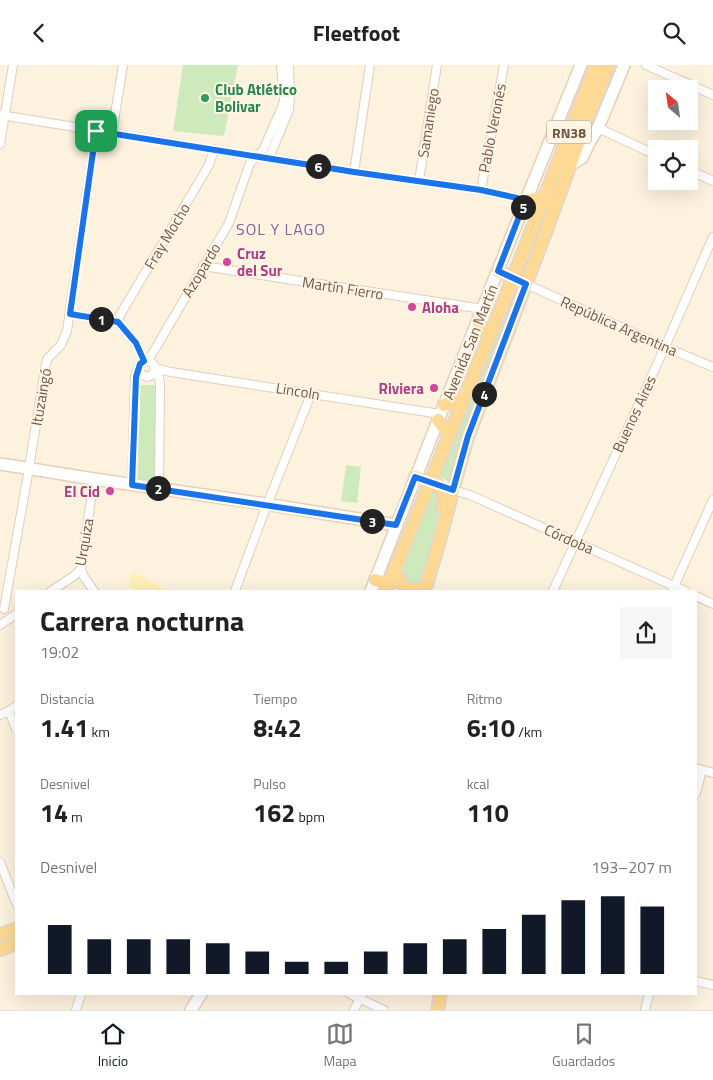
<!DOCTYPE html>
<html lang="es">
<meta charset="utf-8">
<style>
body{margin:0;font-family:"Titillium Web",sans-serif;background:#f6f6f6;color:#222;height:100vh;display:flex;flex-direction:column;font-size:19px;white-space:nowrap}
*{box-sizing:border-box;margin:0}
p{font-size:16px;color:#767676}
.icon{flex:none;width:28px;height:28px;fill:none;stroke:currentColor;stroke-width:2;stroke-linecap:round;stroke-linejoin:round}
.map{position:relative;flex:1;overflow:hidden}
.drawer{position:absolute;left:15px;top:525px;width:682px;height:405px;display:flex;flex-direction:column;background:#fff;border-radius:0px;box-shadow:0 5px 20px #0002}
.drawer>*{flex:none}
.needle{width:32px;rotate:331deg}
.tools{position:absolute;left:648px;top:15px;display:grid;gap:10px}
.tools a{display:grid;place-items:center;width:50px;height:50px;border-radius:0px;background:#fff;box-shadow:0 5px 20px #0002;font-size:25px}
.pin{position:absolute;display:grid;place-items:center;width:42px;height:42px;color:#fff;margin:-21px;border-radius:10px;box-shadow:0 2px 8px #0006}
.km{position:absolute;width:25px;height:25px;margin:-12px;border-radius:50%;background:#222;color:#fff;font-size:14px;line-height:25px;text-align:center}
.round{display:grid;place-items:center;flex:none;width:52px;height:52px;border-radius:0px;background:#f6f6f6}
.overview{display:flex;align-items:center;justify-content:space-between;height:85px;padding:0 25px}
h1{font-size:28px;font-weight:700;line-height:38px}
.stats{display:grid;grid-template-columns:repeat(3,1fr);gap:8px;height:85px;padding:5px 25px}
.stats div{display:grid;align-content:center}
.stats b{font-size:25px;font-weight:700}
.stats small{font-size:14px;font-weight:400}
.stats p{font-size:14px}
.chart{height:140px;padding:10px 25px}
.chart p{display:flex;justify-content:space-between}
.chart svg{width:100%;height:90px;margin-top:5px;stroke:#111827;stroke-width:6}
header{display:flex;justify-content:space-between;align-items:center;height:65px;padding:0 25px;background:#fff;font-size:22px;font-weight:700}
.tab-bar{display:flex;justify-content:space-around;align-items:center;height:70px;border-top:1px solid #e0e0e0;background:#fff;font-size:14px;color:#767676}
.tab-bar a{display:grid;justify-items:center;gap:2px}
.tab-bar .active{color:#111827}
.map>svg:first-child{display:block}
.green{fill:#ceeabd}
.sand{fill:#fef0b7}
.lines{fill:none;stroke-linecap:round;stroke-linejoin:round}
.street-casing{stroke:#e1cdbb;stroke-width:10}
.secondary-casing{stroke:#e6cfb8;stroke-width:14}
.primary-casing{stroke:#ddd7d3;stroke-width:15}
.street{stroke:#fff;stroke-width:8}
.secondary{stroke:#fff;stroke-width:11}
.primary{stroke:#fed994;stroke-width:12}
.route-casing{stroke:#fff;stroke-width:10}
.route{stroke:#1a73e8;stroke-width:6}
.leisure-dot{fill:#2e9e5b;stroke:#fff5e5;stroke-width:2}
.hotel-dot{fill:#d1479c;stroke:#fff5e5;stroke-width:2}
.labels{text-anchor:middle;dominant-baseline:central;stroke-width:4;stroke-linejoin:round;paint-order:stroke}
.shield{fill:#fff5e5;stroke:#9d8676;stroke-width:1}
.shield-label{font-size:14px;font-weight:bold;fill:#735746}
.leisure-label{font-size:15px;font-weight:bold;fill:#27864d;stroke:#fff5e5;text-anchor:start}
.street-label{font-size:15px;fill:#735746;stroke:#fff5e5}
.hotel-label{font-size:15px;font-weight:bold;fill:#b23c85;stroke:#fff5e5;text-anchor:start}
.neighbourhood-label{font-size:16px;letter-spacing:1px;fill:#866197;stroke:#fff5e5}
</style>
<header><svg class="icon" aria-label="back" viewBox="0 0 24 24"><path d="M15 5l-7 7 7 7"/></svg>Fleetfoot<svg class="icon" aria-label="search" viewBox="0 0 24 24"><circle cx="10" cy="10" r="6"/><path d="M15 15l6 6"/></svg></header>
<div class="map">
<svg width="713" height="945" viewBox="0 0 713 945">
<rect width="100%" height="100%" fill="#fdf2de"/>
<g class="green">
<polygon points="183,0 238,0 224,71 173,66"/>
<polygon points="515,222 518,223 457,385 448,416 438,411"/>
<polygon points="139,320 158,320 159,423 132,419"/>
<polygon points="346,400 361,402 357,438 341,436"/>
<polygon points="434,426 437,426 442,431 430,489 421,519 414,522 401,510 431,428"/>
</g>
<polygon class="sand" points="134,507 168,526 136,526 129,522 129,511"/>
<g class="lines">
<defs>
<g id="street">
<polyline points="646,0 713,30"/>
<polyline points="0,50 354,107 481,125 517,133 525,136"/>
<polyline points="598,63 656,90"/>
<polyline points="112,68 123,0"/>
<polyline points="0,79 13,0"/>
<polyline points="269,93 289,45 290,31 289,0"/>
<polyline points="689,105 713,116"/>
<polyline points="354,107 370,0"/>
<polyline points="419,116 437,0"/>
<polyline points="481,125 504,0"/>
<polyline points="203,201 483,244"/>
<polyline points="526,219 665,282 713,302"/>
<polyline points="70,249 118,257 136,278 144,297"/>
<polyline points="118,257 120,250 209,100 214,84"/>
<polyline points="148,296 229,158 250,98 263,85 282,42 284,35 281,0"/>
<path d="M 139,302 C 139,307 141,310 147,312 L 152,310 L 155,306"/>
<polyline points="155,303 171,307 440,349"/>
<path d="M 132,419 L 135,312 C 138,302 143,288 154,300 L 155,306 L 159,312 L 160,319 L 159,423"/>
<polyline points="453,425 470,430 685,526"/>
<polyline points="81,504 84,512 94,526"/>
<polyline points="51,526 74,511 81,504 94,414"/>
<polyline points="235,526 265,445 311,329"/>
<polyline points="553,526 665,282 713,172"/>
<polyline points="672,526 713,435"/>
<polyline points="696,531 713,539"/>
<polyline points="4,544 28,409 46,298 48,293 61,280 67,266 96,66"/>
<polyline points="0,560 16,549"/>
<polyline points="9,646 16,664"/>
<polyline points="0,650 9,646 16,641"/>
<polyline points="696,703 713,708"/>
<polyline points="696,728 702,705"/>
<polyline points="0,797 16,838"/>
<polyline points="696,916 713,920"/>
<polyline points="350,929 384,945"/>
<polyline points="76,945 81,929"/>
<polyline points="354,945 362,929"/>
<polyline points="645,945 649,929"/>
</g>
<g id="secondary">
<polyline points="570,100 582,93 589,78 598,63 624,0"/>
<polyline points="0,399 94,414 272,440 396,460"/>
<path d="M 371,526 C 440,350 509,175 581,0"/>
<polyline points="191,945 201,929"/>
</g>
<g id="primary">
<polyline points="525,136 543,133 550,136"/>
<polyline points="498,206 519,216"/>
<polyline points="478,257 489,272"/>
<polyline points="444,340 463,334"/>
<polyline points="438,355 449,369"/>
<polyline points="415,412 436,419"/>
<path d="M 436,419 C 446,426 445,431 443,443"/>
<path d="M 395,503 C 398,521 414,535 428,517"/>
<polyline points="375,515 389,519"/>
<polyline points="386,526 513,213 596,0"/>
<path d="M 424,526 C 442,476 452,422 468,371 L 542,177 L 587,54 L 609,0"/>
<polyline points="0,870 16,864"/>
<polyline points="0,885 16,878"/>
<polyline points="438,945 440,929"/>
</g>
</defs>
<use href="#street" class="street-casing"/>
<use href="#secondary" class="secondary-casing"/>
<use href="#primary" class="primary-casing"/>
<use href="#street" class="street"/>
<use href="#secondary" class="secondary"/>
<use href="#primary" class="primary"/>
</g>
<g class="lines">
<defs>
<polygon id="route" points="96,66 354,107 481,125 517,133 525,136 498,206 526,219 468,371 453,425 415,412 396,460 132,420 136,312 140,299 144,296 136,278 118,257 70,249"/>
</defs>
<use href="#route" class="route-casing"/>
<use href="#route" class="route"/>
</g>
<circle class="leisure-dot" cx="205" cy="33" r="5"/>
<g class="hotel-dot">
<circle cx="227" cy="197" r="5"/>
<circle cx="412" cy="242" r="5"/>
<circle cx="434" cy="323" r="5"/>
<circle cx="110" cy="426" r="5"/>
</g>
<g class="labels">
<rect class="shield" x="546.5" y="55.5" width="45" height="23" rx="4"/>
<g class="shield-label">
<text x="569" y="67">RN38</text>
</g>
<g class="leisure-label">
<text x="215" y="24">Club Atlético<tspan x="215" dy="17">Bolivar</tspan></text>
</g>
<g class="street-label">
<text transform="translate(428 58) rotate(-81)">Samaniego</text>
<text transform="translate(492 63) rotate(-79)">Pablo Veronés</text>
<text transform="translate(167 171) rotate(-59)">Fray Mocho</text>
<text transform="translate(201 205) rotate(-59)">Azopardo</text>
<text transform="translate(343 223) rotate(9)">Martín Fierro</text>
<text transform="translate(619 261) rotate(24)">República Argentina</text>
<text transform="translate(470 277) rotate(-68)">Avenida San Martín</text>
<text transform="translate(298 326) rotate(9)">Lincoln</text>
<text transform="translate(41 332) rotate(-80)">Ituzaingó</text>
<text transform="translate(634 349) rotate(-65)">Buenos Aires</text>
<text transform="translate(569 474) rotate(24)">Córdoba</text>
<text transform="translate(84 477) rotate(-80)">Urquiza</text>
</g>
<g class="hotel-label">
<text x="237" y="188">Cruz<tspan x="237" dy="17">del Sur</tspan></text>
<text x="422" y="242">Aloha</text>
<text x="424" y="323" text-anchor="end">Riviera</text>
<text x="100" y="426" text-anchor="end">El Cid</text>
</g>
<g class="neighbourhood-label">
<text x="281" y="164">SOL Y LAGO</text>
</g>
</g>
</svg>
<div class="tools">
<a><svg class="needle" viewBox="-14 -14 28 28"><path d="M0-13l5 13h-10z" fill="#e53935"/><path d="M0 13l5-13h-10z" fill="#767676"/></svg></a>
<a><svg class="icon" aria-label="locate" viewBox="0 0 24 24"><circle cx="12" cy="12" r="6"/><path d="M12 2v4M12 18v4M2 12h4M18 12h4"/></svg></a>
</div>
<div class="pin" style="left:96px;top:66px;background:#1e9e55"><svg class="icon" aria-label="arrive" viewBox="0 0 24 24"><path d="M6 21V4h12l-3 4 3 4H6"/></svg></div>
<b class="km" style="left:101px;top:254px">1</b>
<b class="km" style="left:158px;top:423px">2</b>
<b class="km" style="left:372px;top:456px">3</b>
<b class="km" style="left:484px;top:329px">4</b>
<b class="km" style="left:523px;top:142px">5</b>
<b class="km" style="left:318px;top:101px">6</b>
<section class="drawer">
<div class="overview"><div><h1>Carrera nocturna</h1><p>19:02</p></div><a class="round"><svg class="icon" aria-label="share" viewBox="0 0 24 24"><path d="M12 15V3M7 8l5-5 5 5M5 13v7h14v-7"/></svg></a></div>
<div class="stats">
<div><p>Distancia</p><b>1.41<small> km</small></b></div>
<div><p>Tiempo</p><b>8:42</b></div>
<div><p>Ritmo</p><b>6:10<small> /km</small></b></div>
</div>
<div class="stats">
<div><p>Desnivel</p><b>14<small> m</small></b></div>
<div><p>Pulso</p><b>162<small> bpm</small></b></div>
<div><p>kcal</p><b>110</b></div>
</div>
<div class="chart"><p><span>Desnivel</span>193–207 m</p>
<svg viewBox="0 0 160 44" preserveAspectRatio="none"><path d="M5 44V20M15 44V27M25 44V27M35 44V27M45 44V29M55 44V33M65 44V38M75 44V38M85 44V33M95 44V29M105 44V27M115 44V22M125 44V15M135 44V8M145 44V6M155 44V11"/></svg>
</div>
</section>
</div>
<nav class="tab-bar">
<a class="active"><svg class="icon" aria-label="home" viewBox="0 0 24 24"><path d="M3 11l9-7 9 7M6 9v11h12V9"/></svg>Inicio</a>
<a><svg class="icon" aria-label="map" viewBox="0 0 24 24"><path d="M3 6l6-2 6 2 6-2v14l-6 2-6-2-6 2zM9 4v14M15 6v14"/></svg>Mapa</a>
<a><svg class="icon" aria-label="saved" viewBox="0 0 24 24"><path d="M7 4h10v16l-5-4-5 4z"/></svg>Guardados</a>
</nav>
